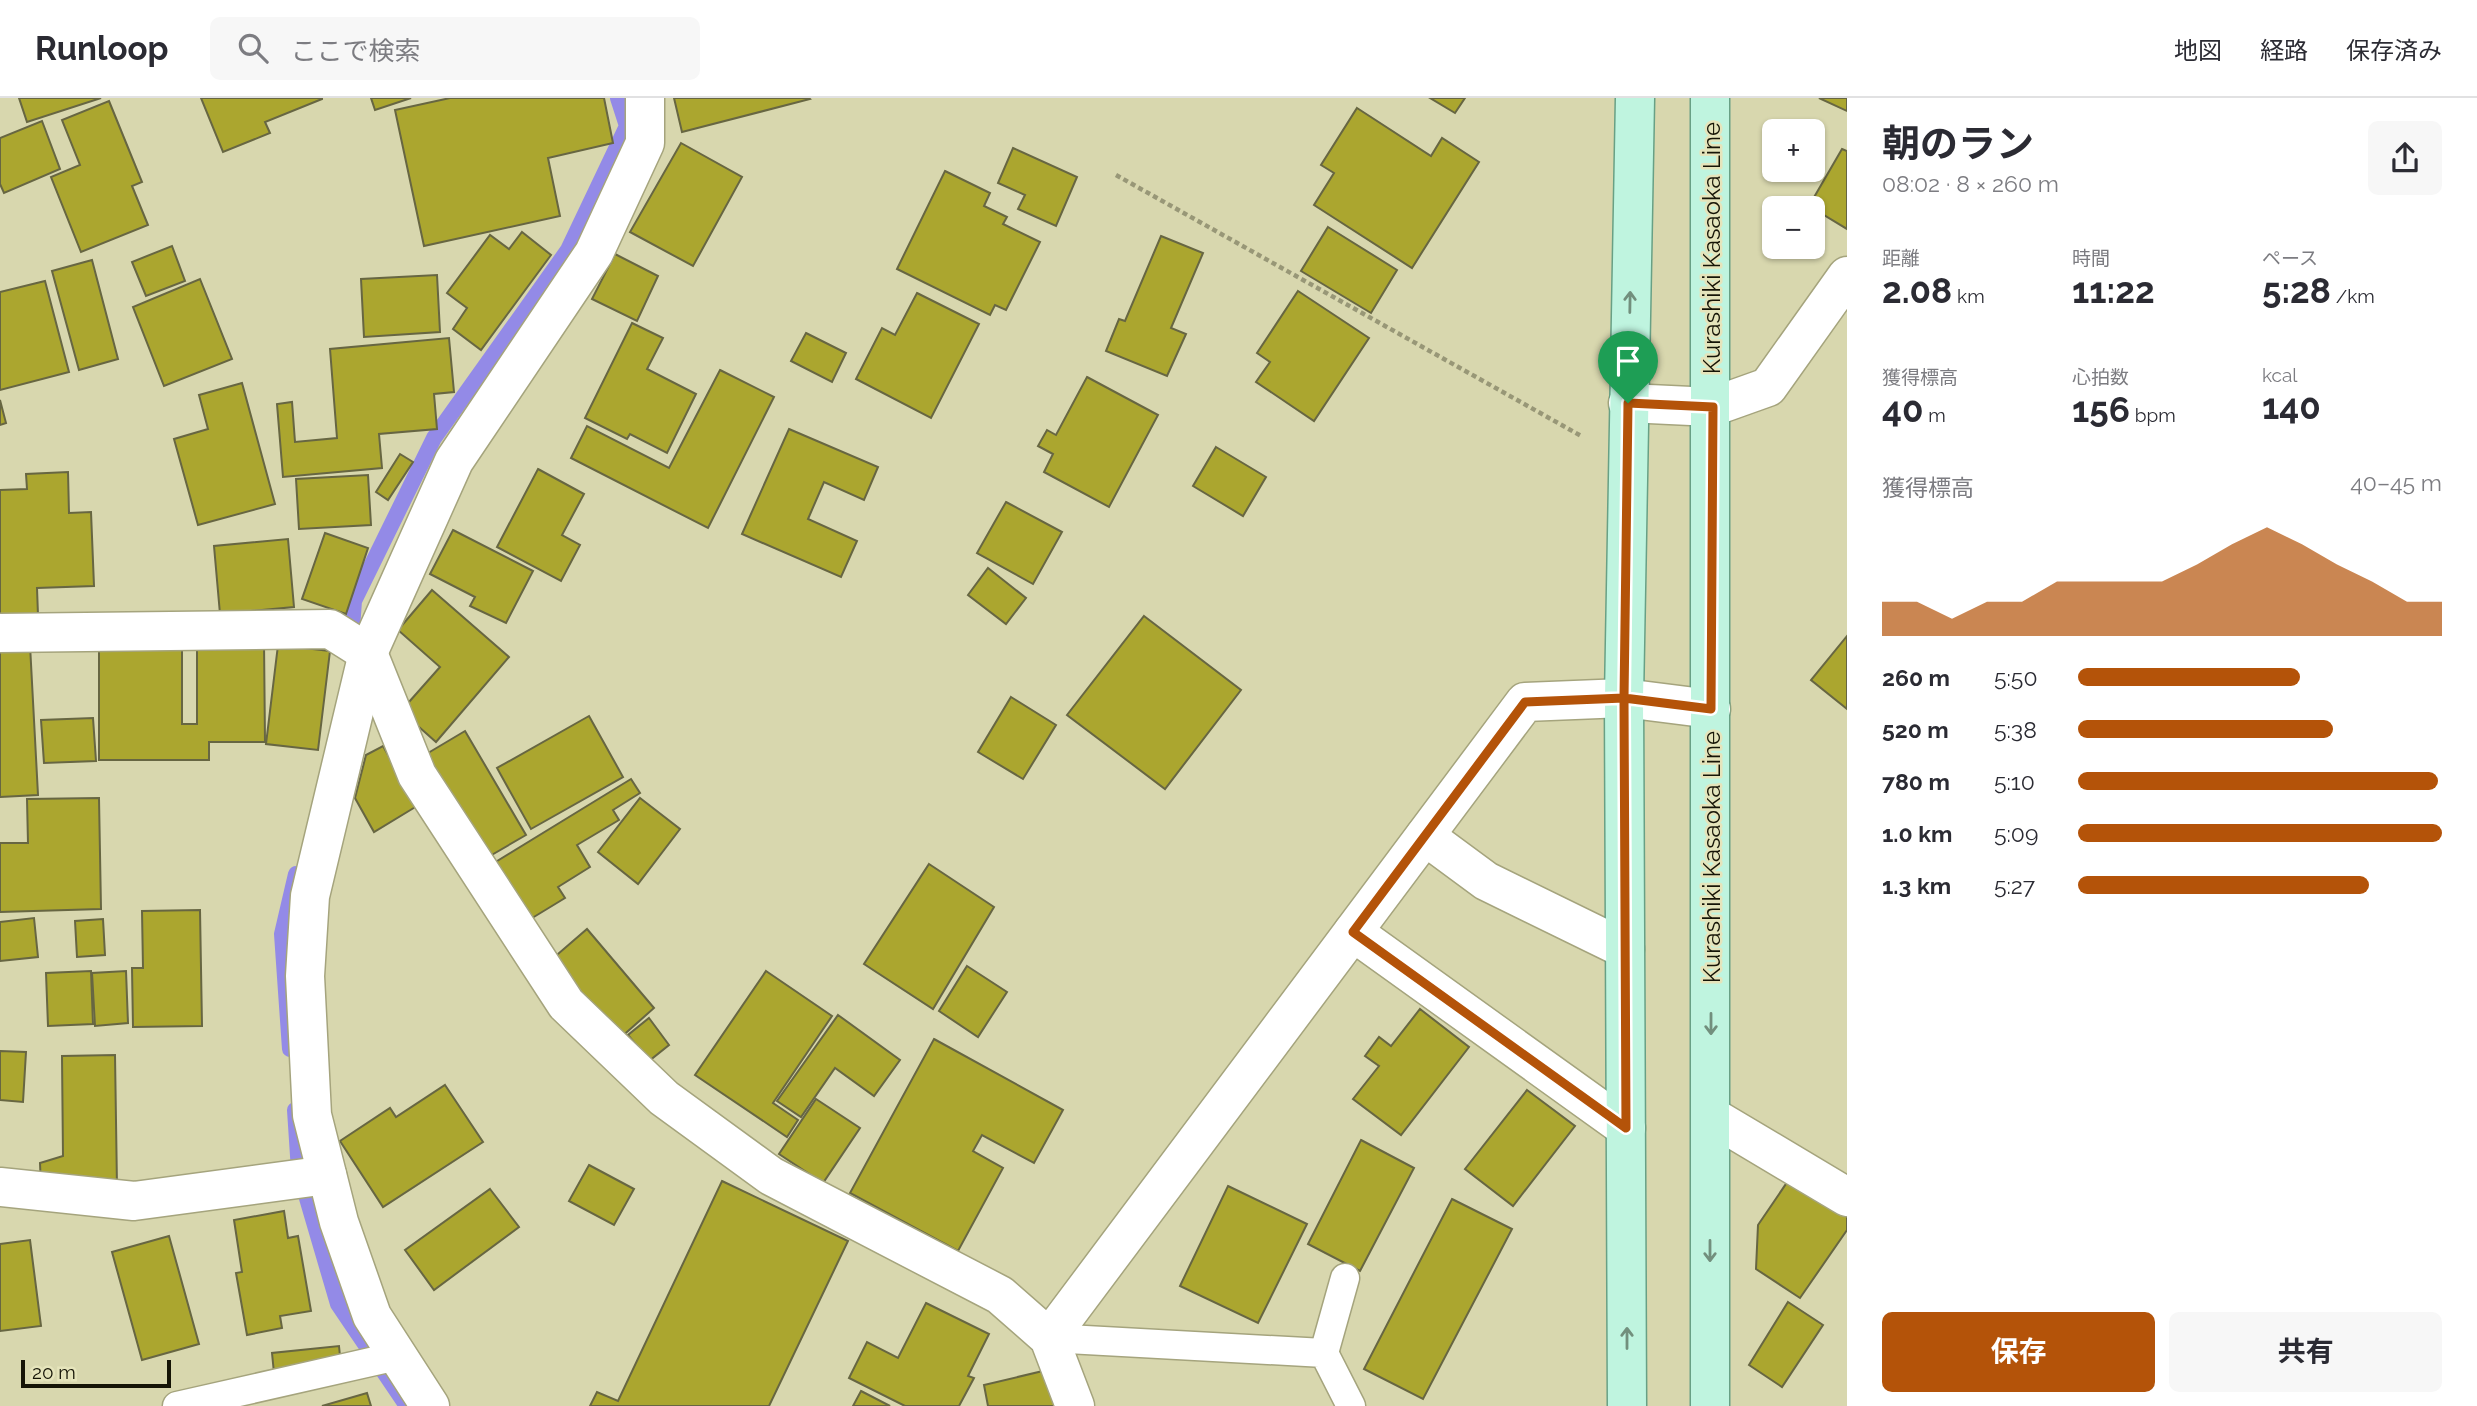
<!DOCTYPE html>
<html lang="ja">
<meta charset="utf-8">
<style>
body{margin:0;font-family:Raleway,"Noto Sans JP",sans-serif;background:#f7f7f7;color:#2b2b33;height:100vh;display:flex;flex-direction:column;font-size:26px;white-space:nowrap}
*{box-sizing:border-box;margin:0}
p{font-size:23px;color:#7c7c81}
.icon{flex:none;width:38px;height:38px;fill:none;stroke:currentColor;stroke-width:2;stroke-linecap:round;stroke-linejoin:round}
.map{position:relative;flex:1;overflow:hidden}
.drawer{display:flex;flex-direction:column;background:#fff;width:630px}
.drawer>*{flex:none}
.fabs{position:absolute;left:1762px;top:21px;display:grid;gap:14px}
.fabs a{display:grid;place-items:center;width:63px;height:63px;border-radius:10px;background:#fff;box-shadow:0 2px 5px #0004;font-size:35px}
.scale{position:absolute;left:21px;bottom:18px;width:150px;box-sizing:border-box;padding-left:7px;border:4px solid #151406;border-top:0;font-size:19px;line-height:24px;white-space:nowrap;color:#151406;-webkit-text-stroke:5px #e5e4bb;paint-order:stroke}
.pin{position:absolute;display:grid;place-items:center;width:60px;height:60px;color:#fff;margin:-72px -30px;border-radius:50% 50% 50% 0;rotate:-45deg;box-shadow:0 0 7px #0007}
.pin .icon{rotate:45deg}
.round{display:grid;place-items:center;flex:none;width:74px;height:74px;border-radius:10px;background:#f7f7f7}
.head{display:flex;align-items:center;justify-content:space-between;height:119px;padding:0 35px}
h1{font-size:38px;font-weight:700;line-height:52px}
.stats{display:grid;grid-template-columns:repeat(3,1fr);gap:10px;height:119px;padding:7px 35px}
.stats div{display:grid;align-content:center}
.stats b{font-size:35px;font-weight:700}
.stats small{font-size:19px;font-weight:400}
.stats p{font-size:19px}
.chart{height:196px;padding:14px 35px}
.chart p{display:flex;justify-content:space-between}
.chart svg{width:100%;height:126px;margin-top:7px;fill:#b45309;opacity:.7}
.button{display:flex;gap:14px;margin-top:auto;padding:14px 35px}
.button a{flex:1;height:80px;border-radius:10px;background:#b45309;color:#fff;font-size:28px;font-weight:700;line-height:80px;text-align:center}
.button a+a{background:#f7f7f7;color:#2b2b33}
ul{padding:0 35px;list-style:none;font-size:23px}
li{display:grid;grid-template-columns:112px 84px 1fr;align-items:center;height:52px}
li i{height:18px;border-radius:9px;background:#b45309}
header{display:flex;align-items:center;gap:42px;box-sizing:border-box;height:98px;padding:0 35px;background:#fff;border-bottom:2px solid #e1e1e2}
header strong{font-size:33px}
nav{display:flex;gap:38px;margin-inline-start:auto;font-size:24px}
.search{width:490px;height:63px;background:#f7f7f7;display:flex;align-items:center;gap:18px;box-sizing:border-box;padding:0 24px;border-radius:10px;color:#7c7c81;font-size:26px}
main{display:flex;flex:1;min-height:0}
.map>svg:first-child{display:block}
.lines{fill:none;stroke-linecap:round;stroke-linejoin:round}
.stream{stroke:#938ae7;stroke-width:16}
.building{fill:#aba62f;stroke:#676642;stroke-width:2}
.service-casing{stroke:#a5a47d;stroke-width:31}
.minor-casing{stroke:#a5a47d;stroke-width:41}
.primary-casing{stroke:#68a085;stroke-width:41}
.path{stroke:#989777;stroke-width:4.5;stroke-dasharray:5 3.5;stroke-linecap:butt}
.service{stroke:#fff;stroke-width:28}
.minor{stroke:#fff;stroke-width:38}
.primary{stroke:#bff4df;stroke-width:38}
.oneway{stroke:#728f7d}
.route-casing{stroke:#fff;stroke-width:14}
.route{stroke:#b45309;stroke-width:9}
.labels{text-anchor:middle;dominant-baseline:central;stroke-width:5;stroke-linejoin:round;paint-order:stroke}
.street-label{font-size:24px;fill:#151406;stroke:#e5e4bb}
</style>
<header>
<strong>Runloop</strong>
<div class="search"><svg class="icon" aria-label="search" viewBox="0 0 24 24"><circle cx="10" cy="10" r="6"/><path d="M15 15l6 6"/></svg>ここで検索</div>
<nav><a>地図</a><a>経路</a><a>保存済み</a></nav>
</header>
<main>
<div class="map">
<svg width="1847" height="1308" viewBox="0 0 1847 1308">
<rect width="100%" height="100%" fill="#d8d7ae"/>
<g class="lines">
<g class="stream">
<polyline points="351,544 354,503 434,340 568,152 627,28 618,0"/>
<polyline points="290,951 282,836 296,776"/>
<polyline points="295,1012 299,1073 338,1206 407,1308"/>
</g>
</g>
<g class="building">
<polygon points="19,0 101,0 27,24"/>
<polygon points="201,0 322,0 322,1 265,24 270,35 223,54"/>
<polygon points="371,0 411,0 375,12"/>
<polygon points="450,0 604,0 613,45 548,60 560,118 424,148 395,12"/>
<polygon points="674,0 809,0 810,1 682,34"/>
<polygon points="1430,0 1465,0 1455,15"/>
<polygon points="1819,0 1847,0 1847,13"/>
<polygon points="109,3 142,84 132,88 148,127 81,154 51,79 80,67 62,22"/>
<polygon points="1357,10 1431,58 1442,40 1479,64 1412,170 1314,107 1334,75 1321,67"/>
<polygon points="42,23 60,71 4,95 0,86 0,40"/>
<polygon points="681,45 742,79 693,168 630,134"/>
<polygon points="1013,50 1077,79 1056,128 1018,111 1025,97 998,85"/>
<polygon points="1842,51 1847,53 1847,131 1809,108"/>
<polygon points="945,73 990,95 984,108 1007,119 1003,126 1040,144 1006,212 995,207 990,217 897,171"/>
<polygon points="1328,129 1397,172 1371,215 1301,173"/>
<polygon points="522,134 551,157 481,252 453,231 467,210 447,195 490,137 509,151"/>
<polygon points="1161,138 1203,155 1171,230 1186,236 1167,278 1106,253 1119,221 1125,223"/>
<polygon points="172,148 185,183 146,198 132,164"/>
<polygon points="615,156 658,178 637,223 592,201"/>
<polygon points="92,162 118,261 79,272 52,173"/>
<polygon points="437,177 440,234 364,239 361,181"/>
<polygon points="200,181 232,261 164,288 133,209"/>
<polygon points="45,183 69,274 0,292 0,194"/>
<polygon points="1298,193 1369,240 1314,323 1256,284 1270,264 1257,255"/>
<polygon points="917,195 979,226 931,320 856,281 882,230 895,237"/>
<polygon points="632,225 663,240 647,271 696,296 667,355 630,336 627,341 585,320"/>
<polygon points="806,235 846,255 832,284 791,263"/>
<polygon points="449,240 454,294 434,296 437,331 379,336 382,370 283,379 277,306 292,304 295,344 337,340 330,251"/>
<polygon points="720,272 774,299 708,430 571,360 587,328 669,370"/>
<polygon points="1087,279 1158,317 1109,409 1044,374 1053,356 1038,348 1047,332 1056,337"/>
<polygon points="242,285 275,406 198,427 174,341 208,331 199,297"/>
<polygon points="0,302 6,325 0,327"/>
<polygon points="789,331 878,369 864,402 824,384 808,421 857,443 841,479 742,436"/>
<polygon points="1216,349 1266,379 1243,418 1193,388"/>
<polygon points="400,356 413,364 388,402 376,394"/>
<polygon points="538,371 584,396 562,437 580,447 561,483 497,449"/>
<polygon points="68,374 69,415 91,414 94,488 37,490 38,517 0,519 0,392 27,391 26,376"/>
<polygon points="368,377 371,427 299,431 296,381"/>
<polygon points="1006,404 1062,434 1033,486 977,455"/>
<polygon points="453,432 533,473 506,525 470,508 475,499 430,476"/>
<polygon points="325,435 368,450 346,516 302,501"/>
<polygon points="288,441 294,509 220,516 214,448"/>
<polygon points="988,470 1026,500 1006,526 968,497"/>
<polygon points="432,492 509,559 436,644 401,613 440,569 398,532"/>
<polygon points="1144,518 1241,592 1165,691 1067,617"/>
<polygon points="1847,538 1847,611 1811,582"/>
<polygon points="197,544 264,544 265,644 209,644 209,662 99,662 99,549 182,549 182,626 197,626"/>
<polygon points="30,547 38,697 0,699 0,548"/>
<polygon points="278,547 330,553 318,652 266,646"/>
<polygon points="1011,599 1056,627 1023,681 978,654"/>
<polygon points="589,618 623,679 531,731 497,670"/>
<polygon points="93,620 96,663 44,665 41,622"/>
<polygon points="465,633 526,737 483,762 423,658"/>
<polygon points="383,648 417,708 374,734 355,700 366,657"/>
<polygon points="631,681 640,695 613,712 619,722 577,747 590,769 558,789 565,800 524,825 489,768"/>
<polygon points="99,700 101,811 0,814 0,745 28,745 27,701"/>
<polygon points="640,700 680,731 638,786 598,754"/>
<polygon points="929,766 994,809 933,911 864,866"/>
<polygon points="200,812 202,928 133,929 132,870 143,870 142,813"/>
<polygon points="34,820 38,859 0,863 0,824"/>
<polygon points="103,821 105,857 77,859 75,823"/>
<polygon points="587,831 654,910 619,941 551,862"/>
<polygon points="967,868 1007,894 978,939 939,913"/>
<polygon points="91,873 93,926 48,928 46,875"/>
<polygon points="126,873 128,925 95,928 92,875"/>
<polygon points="766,873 832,918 773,1005 798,1022 787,1039 695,977"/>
<polygon points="1420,911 1469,949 1401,1037 1353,1001 1379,968 1365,958 1379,939 1391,948"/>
<polygon points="838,917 900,962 874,998 835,970 801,1019 777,1003"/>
<polygon points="649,920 669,947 649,963 628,937"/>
<polygon points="934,941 1063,1012 1034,1065 982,1037 973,1053 1003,1070 958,1153 850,1095"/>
<polygon points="0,953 26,954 23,1004 0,1002"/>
<polygon points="115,957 117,1089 41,1091 40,1065 63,1058 62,958"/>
<polygon points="445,987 483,1044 383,1109 340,1043 390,1010 396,1019"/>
<polygon points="1527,992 1575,1028 1513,1108 1465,1071"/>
<polygon points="816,1001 860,1030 823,1085 779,1056"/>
<polygon points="1361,1042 1414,1070 1360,1173 1308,1146"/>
<polygon points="589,1067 634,1091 614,1127 569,1103"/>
<polygon points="1790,1080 1847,1119 1847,1132 1800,1200 1756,1171 1758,1127"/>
<polygon points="722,1083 848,1143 769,1308 590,1308 597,1294 618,1303"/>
<polygon points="1228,1088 1307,1126 1258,1225 1180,1188"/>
<polygon points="490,1091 519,1129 434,1192 405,1152"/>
<polygon points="1452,1101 1512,1131 1423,1301 1364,1271"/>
<polygon points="284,1113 288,1140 298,1138 311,1213 280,1218 282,1230 247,1237 236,1175 242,1174 234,1122"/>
<polygon points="169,1138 199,1246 142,1262 112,1154"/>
<polygon points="30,1142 41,1228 0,1233 0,1146"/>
<polygon points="1788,1204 1823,1227 1782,1289 1749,1267"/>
<polygon points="926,1205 989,1236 968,1278 974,1280 959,1308 905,1308 849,1280 867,1244 898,1260"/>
<polygon points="339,1248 341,1268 274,1275 272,1255"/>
<polygon points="1047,1272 1055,1308 988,1308 984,1287"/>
<polygon points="861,1293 890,1308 853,1308"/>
<polygon points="367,1295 371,1308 322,1308"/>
</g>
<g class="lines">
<defs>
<g id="service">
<polyline points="1049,1240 1324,1255 1351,1308"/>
<polyline points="1324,1255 1345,1180"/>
<polyline points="177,1308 397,1258"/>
</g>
<g id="minor">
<polyline points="1628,305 1712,309 1768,289 1847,178"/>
<polyline points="0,535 330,531 368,555 417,677 566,906 664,1000 771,1078 1000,1197 1049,1240 1075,1308"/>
<polyline points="1425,738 1486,783 1625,851"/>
<polyline points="1353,834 1626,1030"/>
<polyline points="1711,1018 1847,1099"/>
<polyline points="0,1089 134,1103 327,1077"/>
<polyline points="1049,1240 1525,604 1624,600 1711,611"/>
<polyline points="430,1308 372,1218 339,1124 312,1017 305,878 310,798 368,555 454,363 594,155 645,45 645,0"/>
</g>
<g id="primary">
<polyline points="1627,1308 1624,600 1635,0"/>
<polyline points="1710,1308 1710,0"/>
</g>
</defs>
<use href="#service" class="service-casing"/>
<use href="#minor" class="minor-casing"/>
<use href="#primary" class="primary-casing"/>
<polyline class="path" points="1116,77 1583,339"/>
<use href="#service" class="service"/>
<use href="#minor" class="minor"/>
<use href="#primary" class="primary"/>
</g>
<defs><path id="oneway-shaft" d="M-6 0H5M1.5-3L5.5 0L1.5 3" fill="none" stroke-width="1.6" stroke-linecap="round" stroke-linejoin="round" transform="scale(1.75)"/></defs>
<g class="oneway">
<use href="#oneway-shaft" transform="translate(1630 204) rotate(-89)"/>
<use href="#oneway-shaft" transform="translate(1711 926) rotate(90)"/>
<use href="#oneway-shaft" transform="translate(1710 1153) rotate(90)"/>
<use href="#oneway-shaft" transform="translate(1627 1240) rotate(-90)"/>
</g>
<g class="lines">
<defs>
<polyline id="route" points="1628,305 1624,600 1525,604 1353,834 1626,1030 1624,600 1711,611 1713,309 1628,305"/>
</defs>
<use href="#route" class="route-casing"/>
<use href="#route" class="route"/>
</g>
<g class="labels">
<g class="street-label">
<text transform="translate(1711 150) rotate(-90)">Kurashiki Kasaoka Line</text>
<text transform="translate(1711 759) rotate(-90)">Kurashiki Kasaoka Line</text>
</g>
</g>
</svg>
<div class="fabs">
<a>+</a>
<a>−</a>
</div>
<div class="scale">20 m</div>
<div class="pin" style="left:1628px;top:305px;background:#1e9e55"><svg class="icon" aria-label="arrive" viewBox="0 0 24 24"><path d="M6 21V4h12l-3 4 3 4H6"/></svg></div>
</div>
<section class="drawer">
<div class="head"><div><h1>朝のラン</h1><p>08:02 · 8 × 260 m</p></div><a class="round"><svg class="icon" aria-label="share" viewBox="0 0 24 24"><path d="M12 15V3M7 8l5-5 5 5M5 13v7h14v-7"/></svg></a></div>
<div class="stats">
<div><p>距離</p><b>2.08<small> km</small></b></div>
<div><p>時間</p><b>11:22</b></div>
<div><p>ペース</p><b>5:28<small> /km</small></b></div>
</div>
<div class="stats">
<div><p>獲得標高</p><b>40<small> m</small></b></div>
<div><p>心拍数</p><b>156<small> bpm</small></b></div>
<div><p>kcal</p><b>140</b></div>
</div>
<div class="chart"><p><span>獲得標高</span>40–45 m</p>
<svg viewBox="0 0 160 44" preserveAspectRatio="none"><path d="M0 44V32L10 32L20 38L30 32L40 32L50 25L60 25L70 25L80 25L90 19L100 12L110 6L120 12L130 19L140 25L150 32L160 32V44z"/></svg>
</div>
<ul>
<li><b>260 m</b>5:50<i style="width:61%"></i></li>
<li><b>520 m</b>5:38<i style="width:70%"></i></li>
<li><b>780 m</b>5:10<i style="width:99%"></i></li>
<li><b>1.0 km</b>5:09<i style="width:100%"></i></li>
<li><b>1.3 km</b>5:27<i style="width:80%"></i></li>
</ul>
<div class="button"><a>保存</a><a>共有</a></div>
</section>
</main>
